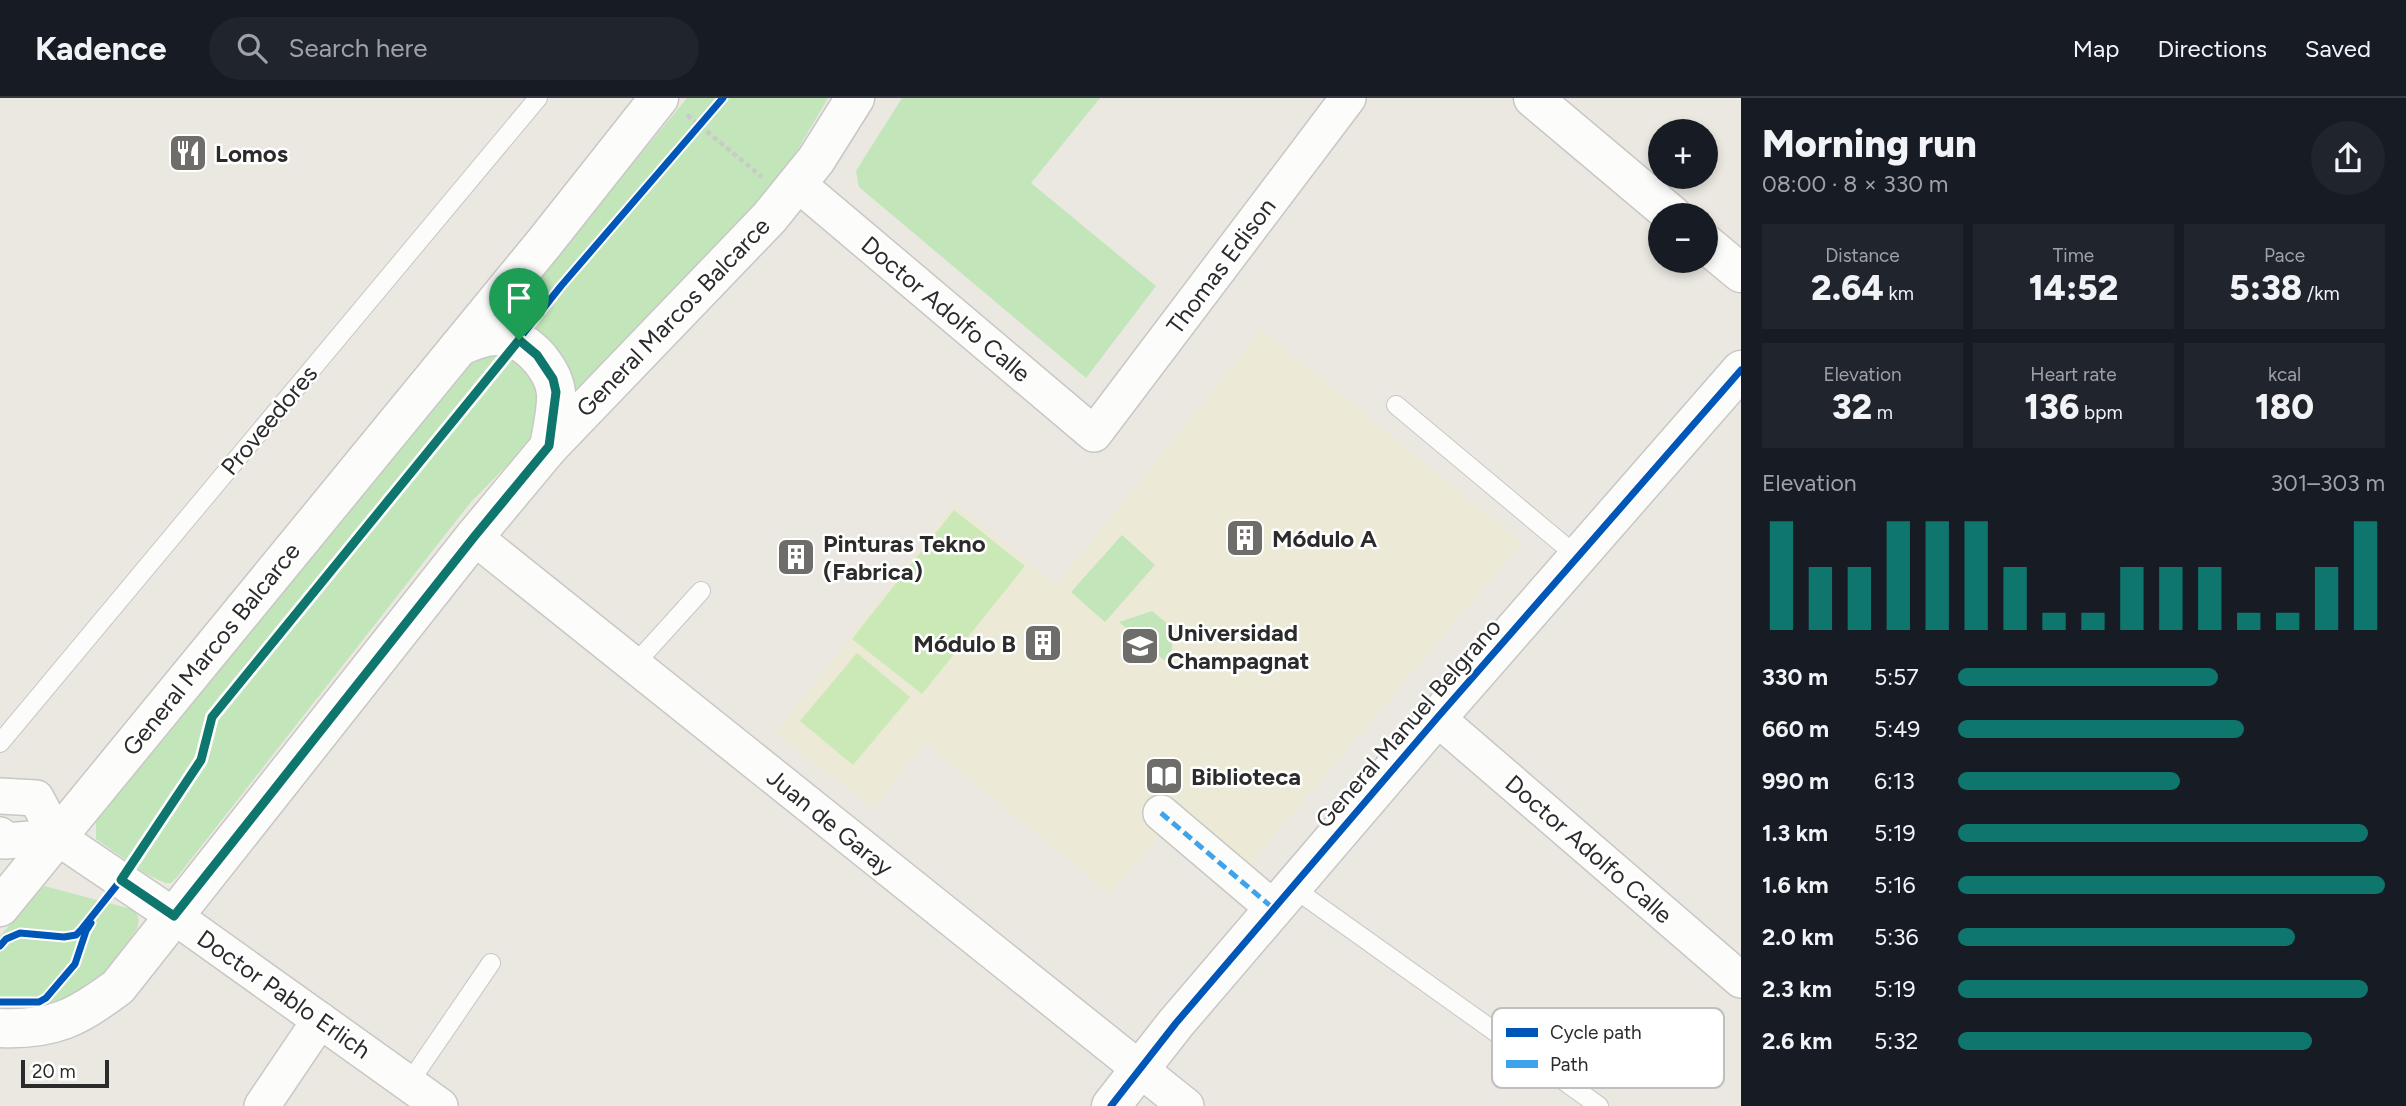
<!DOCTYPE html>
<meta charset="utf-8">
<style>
body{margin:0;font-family:Figtree,sans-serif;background:#20242c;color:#f1f3f6;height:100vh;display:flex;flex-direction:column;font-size:26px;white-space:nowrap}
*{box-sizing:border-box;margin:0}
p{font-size:23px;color:#9ea1a6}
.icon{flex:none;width:38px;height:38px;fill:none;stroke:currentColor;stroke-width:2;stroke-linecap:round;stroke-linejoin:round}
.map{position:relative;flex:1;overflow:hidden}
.panel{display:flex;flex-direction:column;background:#171b24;width:665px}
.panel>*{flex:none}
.fabs{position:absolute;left:1648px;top:21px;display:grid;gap:14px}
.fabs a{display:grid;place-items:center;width:70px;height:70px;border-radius:50%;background:#171b24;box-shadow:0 4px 10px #0003;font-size:35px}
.scale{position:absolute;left:21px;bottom:18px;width:88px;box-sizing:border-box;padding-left:7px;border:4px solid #2b2b2b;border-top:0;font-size:19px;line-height:24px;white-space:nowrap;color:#2b2b2b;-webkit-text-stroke:5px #fff;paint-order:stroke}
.pin{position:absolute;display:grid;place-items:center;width:60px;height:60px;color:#fff;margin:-72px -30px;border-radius:50% 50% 50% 0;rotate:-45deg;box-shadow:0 0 7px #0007}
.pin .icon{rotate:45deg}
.round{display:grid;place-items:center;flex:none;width:74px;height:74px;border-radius:37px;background:#20242c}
.headline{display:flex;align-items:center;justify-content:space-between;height:119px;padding:0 21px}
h1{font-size:38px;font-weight:800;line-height:52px}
.stats{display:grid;grid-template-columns:repeat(3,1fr);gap:10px;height:119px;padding:7px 21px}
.stats div{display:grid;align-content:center;border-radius:0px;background:#20242c;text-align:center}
.stats b{font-size:35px;font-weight:800}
.stats small{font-size:19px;font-weight:400}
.stats p{font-size:19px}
.chart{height:196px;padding:14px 21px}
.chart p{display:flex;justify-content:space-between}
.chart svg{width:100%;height:126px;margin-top:7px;stroke:#0f766e;stroke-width:6}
ul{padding:0 21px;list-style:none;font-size:23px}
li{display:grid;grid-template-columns:112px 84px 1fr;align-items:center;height:52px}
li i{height:18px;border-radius:9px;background:#0f766e}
header{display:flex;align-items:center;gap:42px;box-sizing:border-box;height:98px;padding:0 35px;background:#171b24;border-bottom:2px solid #363941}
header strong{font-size:33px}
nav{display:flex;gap:38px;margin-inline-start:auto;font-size:24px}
.search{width:490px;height:63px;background:#20242c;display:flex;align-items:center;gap:18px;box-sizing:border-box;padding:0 24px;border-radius:38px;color:#9ea1a6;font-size:26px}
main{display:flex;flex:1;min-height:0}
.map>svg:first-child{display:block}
.education{fill:#ecead6}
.green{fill:#c2e5ba}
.pitch{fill:#cbe9b7}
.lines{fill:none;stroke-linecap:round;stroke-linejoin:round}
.lane-casing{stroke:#c8c7c6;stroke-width:20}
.street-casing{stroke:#c8c7c6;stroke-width:38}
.secondary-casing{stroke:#c8c7c6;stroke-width:41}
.path{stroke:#cacac8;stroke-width:4.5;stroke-dasharray:5 3.5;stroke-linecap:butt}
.lane{stroke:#fcfcfa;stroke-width:18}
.street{stroke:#fcfcfa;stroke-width:35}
.secondary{stroke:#fcfcfa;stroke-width:38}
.quiet{stroke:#3ea3eb;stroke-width:5;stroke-dasharray:10 5;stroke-linecap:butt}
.cycleway-casing{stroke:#fff;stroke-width:11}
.cycleway{stroke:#0057b8;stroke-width:7}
.route-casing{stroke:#fff;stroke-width:14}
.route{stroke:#0f766e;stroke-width:9}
.labels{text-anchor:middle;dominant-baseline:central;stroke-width:5;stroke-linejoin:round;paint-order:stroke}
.poi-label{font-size:24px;font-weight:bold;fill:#2b2b2b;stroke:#fff;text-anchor:start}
.street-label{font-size:24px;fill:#2b2b2b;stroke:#fff}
.key{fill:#fff;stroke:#bfbfbf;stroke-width:2}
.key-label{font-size:19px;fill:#2b2b2b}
</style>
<header>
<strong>Kadence</strong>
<div class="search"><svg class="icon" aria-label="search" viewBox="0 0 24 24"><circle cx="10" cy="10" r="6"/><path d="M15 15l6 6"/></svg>Search here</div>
<nav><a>Map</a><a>Directions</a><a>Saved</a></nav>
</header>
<main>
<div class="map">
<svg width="1741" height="1008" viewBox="0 0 1741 1008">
<rect width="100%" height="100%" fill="#eae8e0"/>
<polygon class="education" points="1262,232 1522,445 1248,768 1179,713 1110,796 924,644 874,711 776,635 955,405 1056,487"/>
<g class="green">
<polygon points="687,0 828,0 778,85 573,295 506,220"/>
<polygon points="902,0 1100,0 1031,85 1156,188 1086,280 859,89 856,73"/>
<polygon points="516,251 546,307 530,344 470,405 177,779 171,785 165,785 146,776 96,741 96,723 100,716 475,258"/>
<polygon points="1122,437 1155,467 1105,524 1071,494"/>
<polygon points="1152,513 1174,531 1170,567 1119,524"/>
<polygon points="44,788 135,812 139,822 137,831 96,886 72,910 0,912 0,838"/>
</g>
<g class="pitch">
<polygon points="954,412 1025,468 922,596 852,541"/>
<polygon points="857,555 910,599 853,667 800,623"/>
</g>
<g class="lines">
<defs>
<g id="lane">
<polyline points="1396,307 1578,459"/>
<polyline points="634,567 701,493"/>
<polyline points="0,645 538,0"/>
<polyline points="1292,789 1599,1008"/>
<polyline points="409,985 491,865"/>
</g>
<g id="street">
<polyline points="798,86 1094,336 1348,0"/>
<polyline points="474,439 1186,1008"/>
<polyline points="1437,620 1741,882"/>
<polyline points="0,698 36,700 57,739 174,818 440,1008"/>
<polyline points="1161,715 1274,811"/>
<polyline points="0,737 5,743 57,739"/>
<polyline points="262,1008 320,922"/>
</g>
<g id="secondary">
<polyline points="1533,0 1672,117"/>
<polyline points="1706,146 1741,175"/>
<path d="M 459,249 C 491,233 515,232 540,261 C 548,271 555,282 556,295 C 557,312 552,331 549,349"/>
<polyline points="0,809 545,144 659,0"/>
<path d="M 0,930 C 54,932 76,920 118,889 L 474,439 L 549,349 L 769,120 L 816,62 L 855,0"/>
<polyline points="1111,1008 1176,925 1437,620 1741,272"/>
</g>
</defs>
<use href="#lane" class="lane-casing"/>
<use href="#street" class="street-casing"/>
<use href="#secondary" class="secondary-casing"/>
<polyline class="path" points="687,17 762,79"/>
<use href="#lane" class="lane"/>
<use href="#street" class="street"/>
<use href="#secondary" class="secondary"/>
<polyline class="quiet" points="1161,715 1274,811"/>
<defs>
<g id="cycleway">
<polyline points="0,848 6,841 20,835 64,839 76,837 81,832 121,782 201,662 212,619 224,602 415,372 561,188 723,0"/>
<polyline points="0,904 39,904 46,900 75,866 86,833 91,825"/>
<polyline points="1111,1008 1176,925 1437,620 1741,272"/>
</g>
</defs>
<use href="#cycleway" class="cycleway-casing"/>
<use href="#cycleway" class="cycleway"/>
</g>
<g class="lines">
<defs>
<polygon id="route" points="519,242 537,257 553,281 556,294 549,348 474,439 174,818 121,782 201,662 212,619"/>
</defs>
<use href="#route" class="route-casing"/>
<use href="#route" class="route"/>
</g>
<defs>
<symbol id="restaurant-square" viewBox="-11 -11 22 22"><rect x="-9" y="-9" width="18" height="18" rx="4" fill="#6e6d6a" stroke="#fff"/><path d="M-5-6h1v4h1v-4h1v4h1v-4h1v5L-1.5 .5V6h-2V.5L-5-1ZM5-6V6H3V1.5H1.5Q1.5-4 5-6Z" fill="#fff"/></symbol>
<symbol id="building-square" viewBox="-11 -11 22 22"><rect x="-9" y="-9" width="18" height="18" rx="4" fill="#6e6d6a" stroke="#fff"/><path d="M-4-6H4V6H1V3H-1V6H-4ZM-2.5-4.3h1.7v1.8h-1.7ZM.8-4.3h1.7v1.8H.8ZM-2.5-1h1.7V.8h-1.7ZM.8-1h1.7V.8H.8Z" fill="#fff"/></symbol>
<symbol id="university-square" viewBox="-11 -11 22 22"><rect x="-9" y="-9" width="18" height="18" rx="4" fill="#6e6d6a" stroke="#fff"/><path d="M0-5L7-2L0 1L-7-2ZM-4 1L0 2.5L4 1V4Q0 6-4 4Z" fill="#fff"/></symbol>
<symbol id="library-square" viewBox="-11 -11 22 22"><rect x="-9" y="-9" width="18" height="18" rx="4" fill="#6e6d6a" stroke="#fff"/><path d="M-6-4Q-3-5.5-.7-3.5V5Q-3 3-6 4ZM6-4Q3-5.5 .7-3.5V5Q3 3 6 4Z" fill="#fff"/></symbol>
</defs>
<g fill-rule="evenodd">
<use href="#restaurant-square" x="166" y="33" width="44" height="44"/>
<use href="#building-square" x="1223" y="418" width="44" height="44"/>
<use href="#building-square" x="774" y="437" width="44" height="44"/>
<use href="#building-square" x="1021" y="523" width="44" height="44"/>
<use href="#university-square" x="1118" y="526" width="44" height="44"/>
<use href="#library-square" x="1142" y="656" width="44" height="44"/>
</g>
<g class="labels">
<g class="poi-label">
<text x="215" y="55">Lomos</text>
<text x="1272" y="440">Módulo A</text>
<text x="823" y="445">Pinturas Tekno<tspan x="823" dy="28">(Fabrica)</tspan></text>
<text x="1167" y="534">Universidad<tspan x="1167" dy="28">Champagnat</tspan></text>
<text x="1016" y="545" text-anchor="end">Módulo B</text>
<text x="1191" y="678">Biblioteca</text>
</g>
<g class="street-label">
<text transform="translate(1221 168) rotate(-53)">Thomas Edison</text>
<text transform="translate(946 211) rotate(40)">Doctor Adolfo Calle</text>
<text transform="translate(673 219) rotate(-46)">General Marcos Balcarce</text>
<text transform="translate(269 322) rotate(-50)">Proveedores</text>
<text transform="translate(211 551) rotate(-51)">General Marcos Balcarce</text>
<text transform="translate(1408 625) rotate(-49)">General Manuel Belgrano</text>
<text transform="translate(830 724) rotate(39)">Juan de Garay</text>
<text transform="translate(1589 751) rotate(41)">Doctor Adolfo Calle</text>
<text transform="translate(284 896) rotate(35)">Doctor Pablo Erlich</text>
</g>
</g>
<rect x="1492" y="910" width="232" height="80" rx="10" class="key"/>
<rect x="1506" y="930" width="32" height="9" fill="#0057b8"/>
<rect x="1506" y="962" width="32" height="8" fill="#3ea3eb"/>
<g class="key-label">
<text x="1550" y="941">Cycle path</text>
<text x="1550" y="973">Path</text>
</g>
</svg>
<div class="fabs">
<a>+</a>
<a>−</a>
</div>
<div class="scale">20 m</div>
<div class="pin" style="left:519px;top:242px;background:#1e9e55"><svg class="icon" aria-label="arrive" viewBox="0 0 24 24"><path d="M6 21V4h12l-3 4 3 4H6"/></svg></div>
</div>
<section class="panel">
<div class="headline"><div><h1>Morning run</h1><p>08:00 · 8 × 330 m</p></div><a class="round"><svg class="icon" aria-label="share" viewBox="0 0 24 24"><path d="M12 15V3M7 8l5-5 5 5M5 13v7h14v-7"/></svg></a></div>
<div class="stats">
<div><p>Distance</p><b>2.64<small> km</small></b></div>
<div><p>Time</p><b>14:52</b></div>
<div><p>Pace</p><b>5:38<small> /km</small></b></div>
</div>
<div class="stats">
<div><p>Elevation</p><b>32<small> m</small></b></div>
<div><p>Heart rate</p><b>136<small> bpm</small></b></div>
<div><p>kcal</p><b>180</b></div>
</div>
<div class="chart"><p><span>Elevation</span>301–303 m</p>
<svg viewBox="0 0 160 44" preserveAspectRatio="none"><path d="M5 44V6M15 44V22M25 44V22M35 44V6M45 44V6M55 44V6M65 44V22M75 44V38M85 44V38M95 44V22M105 44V22M115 44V22M125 44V38M135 44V38M145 44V22M155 44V6"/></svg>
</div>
<ul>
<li><b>330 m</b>5:57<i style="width:61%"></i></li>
<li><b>660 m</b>5:49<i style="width:67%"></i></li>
<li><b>990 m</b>6:13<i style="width:52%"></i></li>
<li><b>1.3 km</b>5:19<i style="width:96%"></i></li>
<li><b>1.6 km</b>5:16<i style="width:100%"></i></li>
<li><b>2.0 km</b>5:36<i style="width:79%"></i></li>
<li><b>2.3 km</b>5:19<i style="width:96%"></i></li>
<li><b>2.6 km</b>5:32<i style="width:83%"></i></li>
</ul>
</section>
</main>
